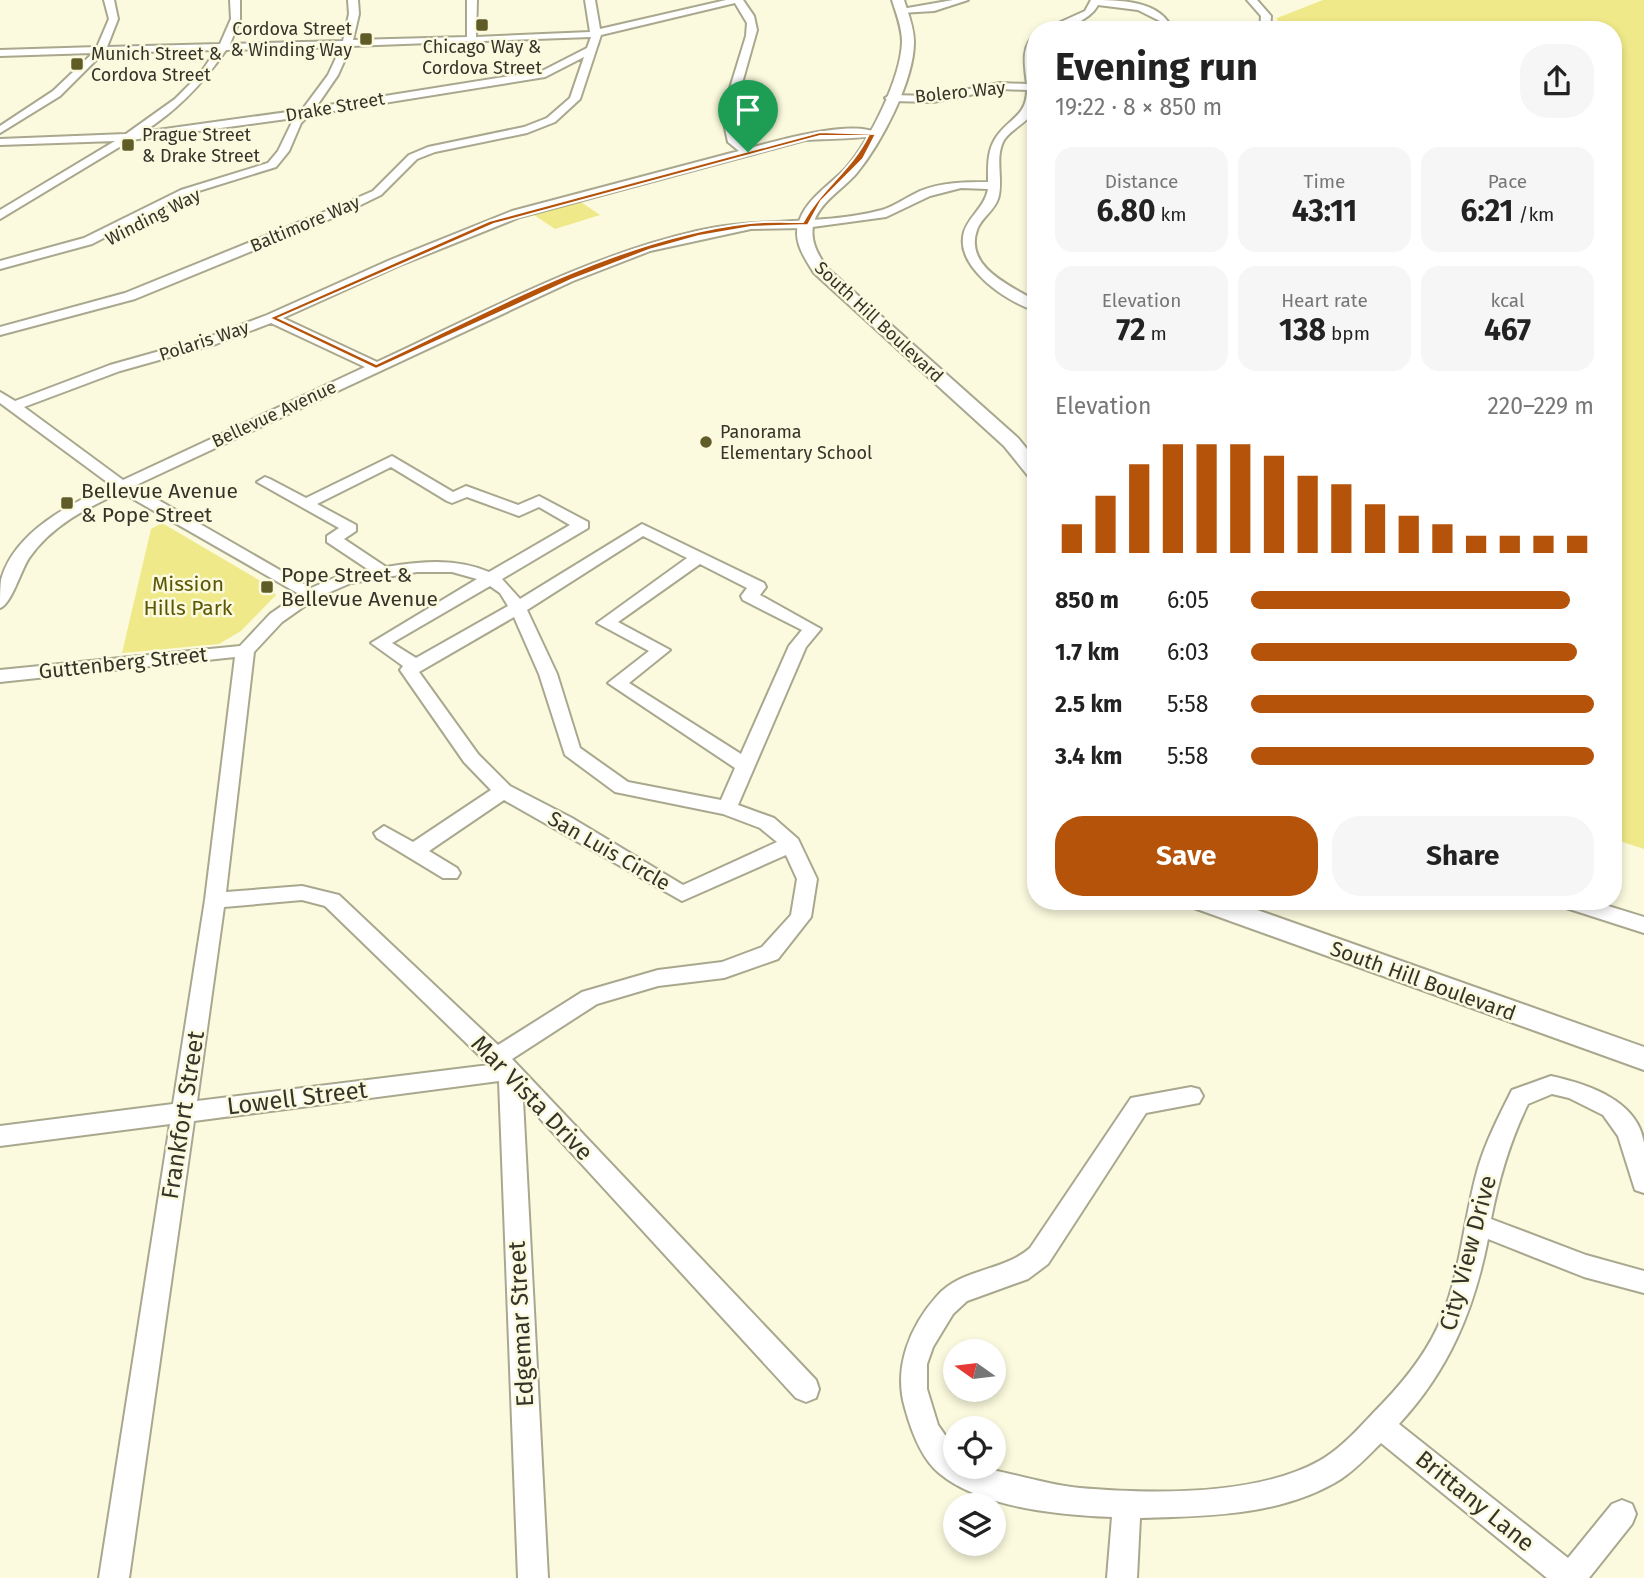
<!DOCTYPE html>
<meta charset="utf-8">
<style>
body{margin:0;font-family:"Fira Sans",sans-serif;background:#f6f6f6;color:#222;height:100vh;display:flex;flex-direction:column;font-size:26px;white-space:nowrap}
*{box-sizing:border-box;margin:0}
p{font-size:23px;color:#767676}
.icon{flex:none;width:38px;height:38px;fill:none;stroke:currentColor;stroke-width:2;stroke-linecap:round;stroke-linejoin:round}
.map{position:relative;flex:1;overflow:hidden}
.drawer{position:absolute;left:1027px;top:21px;width:595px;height:889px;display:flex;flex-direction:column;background:#fff;border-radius:28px;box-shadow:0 4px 10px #0003}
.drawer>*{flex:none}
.needle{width:46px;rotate:284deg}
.controls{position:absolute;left:943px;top:1339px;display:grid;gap:14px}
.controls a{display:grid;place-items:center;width:63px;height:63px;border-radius:50%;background:#fff;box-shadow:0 4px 10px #0003;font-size:35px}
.pin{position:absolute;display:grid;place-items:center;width:60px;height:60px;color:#fff;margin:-72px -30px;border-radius:50% 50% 50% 0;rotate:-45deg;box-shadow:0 0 7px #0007}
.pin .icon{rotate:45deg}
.round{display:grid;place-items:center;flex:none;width:74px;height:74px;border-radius:28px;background:#f6f6f6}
.summary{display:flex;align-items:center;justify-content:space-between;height:119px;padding:0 28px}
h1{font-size:38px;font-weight:700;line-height:52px}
.stats{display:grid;grid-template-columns:repeat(3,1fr);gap:10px;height:119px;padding:7px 28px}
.stats div{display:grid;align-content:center;border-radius:18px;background:#f6f6f6;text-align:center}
.stats b{font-size:30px;font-weight:700}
.stats small{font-size:19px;font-weight:400}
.stats p{font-size:19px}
.chart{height:196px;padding:14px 28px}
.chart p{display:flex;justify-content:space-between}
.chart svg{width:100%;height:126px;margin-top:7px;stroke:#b45309;stroke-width:6}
.cta{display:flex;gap:14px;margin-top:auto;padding:14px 28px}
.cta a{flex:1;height:80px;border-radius:28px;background:#b45309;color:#fff;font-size:28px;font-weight:700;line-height:80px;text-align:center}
.cta a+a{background:#f6f6f6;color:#222}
ul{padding:0 28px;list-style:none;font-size:23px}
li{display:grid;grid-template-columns:112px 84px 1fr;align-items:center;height:52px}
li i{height:18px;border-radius:9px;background:#b45309}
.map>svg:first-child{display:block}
.green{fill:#efe989}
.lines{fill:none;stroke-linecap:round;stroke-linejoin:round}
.minor-casing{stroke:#a9a78e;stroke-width:4}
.tertiary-casing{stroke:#a9a78e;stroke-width:4}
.minor{fill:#fff;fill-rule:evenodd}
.tertiary{fill:#fff;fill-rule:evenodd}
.route{fill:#b45309;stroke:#fff;stroke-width:2;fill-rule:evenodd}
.poi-dot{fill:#5f5c28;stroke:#fbfade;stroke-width:2.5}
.labels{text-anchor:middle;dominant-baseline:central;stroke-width:5;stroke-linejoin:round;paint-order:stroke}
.far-poi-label{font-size:18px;fill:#35342a;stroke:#fbfade;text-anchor:start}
.far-street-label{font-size:18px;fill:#35342a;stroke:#fbfade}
.poi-label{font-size:21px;fill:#35342a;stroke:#fbfade;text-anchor:start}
.park-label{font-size:21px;fill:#5c5704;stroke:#fbfade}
.street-label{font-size:21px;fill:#35342a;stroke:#fbfade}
.near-street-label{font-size:24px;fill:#35342a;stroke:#fbfade}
</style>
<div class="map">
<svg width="1644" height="1578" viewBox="0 0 1644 1578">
<rect width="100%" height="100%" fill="#fbfade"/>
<g class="green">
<polygon points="1323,0 1644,0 1644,849 1614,839 1614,30 1278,30 1277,18"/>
<polygon points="581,202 600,215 555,229 534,215"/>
<polygon points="162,523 269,586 276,595 241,631 219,644 122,653 151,529"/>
</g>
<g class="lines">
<defs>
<g id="minor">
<path d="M 104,0 L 114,0 L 118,19 L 107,47 L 220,44 L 231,19 L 230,0 L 240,0 L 240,19 L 230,44 L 343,41 L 349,14 L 348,0 L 358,0 L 359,14 L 353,40 L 467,37 L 467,0 L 477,0 L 476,37 L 590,32 L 585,0 L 595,0 L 600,29 L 726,0 L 743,0 L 754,16 L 757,30 L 737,101 L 735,123 L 739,140 L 750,148 C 776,141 856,118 878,134 C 872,139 818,139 805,140 L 520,217 L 398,266 L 283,318 L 377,362 C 481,314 584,257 697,231 C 757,217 821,226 882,210 C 895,206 907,197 920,191 C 942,182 965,182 988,182 C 988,168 987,152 995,139 C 1007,119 1027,117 1027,90 L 1000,89 L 933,102 L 890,101 L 885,98 L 890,95 L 933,96 L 1000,83 L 1027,84 C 1025,68 1020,44 1036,35 C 1036,49 1039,100 1034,110 C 1028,123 1012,128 1004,140 C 994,158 1004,180 998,199 C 994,211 981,218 977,230 C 964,267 1011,286 1036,301 L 1036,311 C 1007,302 954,267 964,232 C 969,216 985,207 988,189 L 961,188 L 930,196 L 886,217 L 805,228 L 751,229 L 650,251 L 573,281 L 134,486 L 311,588 L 341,575 L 369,570 L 327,542 L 327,536 L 339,528 L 257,482 L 265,477 L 270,479 L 306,498 L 392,456 L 453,492 L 466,486 L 518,505 L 539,496 L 588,522 L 588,528 L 502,579 L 520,599 L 642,524 L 764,583 L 766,587 L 760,595 L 821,629 L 806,647 L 738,805 L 774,818 L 798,839 L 817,879 L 811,917 L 778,959 L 724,978 L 658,986 L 597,1004 L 512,1059 L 816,1380 L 819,1389 L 816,1398 L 806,1402 L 796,1398 L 523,1100 L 548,1578 L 518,1578 L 499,1081 L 194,1121 L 129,1578 L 99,1578 L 170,1124 L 0,1146 L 0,1126 L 173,1104 L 205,900 L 235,657 L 0,682 L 0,670 L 240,646 L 270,614 L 299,594 L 121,492 C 87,508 52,525 29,558 C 21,570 11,605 0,608 C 0,600 0,589 1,580 C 14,532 70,504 111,485 L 0,403 L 0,392 L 15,401 L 110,365 L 206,338 L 267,315 L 390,260 L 512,211 L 739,151 L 728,142 L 724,123 L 726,101 L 746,36 L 747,23 L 735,3 L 601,35 L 580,99 L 555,122 L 527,133 L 435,152 L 417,159 L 381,195 L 342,214 L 135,299 L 0,335 L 0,327 L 125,293 L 334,208 L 373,191 L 409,155 L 428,147 L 524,127 L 547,118 L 570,98 L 584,57 L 545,77 L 309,115 L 301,123 L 289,151 L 276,167 L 189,194 L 92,244 L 0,269 L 0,261 L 84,238 L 181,190 L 268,163 L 278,151 L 294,118 L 131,140 L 0,219 L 0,210 L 115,141 L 0,145 L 0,139 L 126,134 L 175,99 L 200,74 L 216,50 L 103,53 L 60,96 L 0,133 L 0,126 L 53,91 L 93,53 L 0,56 L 0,50 L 97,47 L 109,19 ZM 591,37 L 587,48 L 542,71 L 316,107 L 338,75 L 351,46 ZM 341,47 L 328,75 L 302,110 L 143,132 C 178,110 203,83 226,50 ZM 271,323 L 365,367 L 123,480 L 24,407 L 120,371 L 216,344 ZM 391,467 L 447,501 L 452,503 L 467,497 L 519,516 L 539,507 L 570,525 L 489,572 C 455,558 422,561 386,567 L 344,539 L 356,531 L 356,525 L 317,504 ZM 643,536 L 687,558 L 597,623 L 649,651 L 608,683 L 735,768 L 721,800 L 628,782 L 580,748 L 557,674 L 527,610 ZM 700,564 L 747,588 L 741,596 L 743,600 L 802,630 L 789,646 L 741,754 L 629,683 L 670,650 L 618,622 ZM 417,572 L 452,572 L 477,579 L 371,643 L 403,666 L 400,670 L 464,762 L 491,790 L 413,842 L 384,826 L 374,833 L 377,838 L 443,878 L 457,878 L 460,873 L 457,868 L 429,851 L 504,800 L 682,901 L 786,855 L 797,879 L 791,915 L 762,947 L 722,962 L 658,970 L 582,992 L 498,1045 L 339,895 L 302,886 L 226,892 L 254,652 L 282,622 L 316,598 L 351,583 ZM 490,586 L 500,593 L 508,606 L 416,658 L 392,643 ZM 514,617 L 539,674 L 565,755 L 615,792 L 723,814 L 760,828 L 777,842 L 683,885 L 572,818 L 510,786 L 478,754 L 419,672 ZM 302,900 L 325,906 L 489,1065 L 197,1101 L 224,907 Z"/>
<polygon points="953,0 968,0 934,11 901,13 896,10"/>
<path d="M 1091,0 C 1118,0 1162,0 1172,30 L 1162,30 L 1160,21 L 1138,10 L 1098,5 C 1089,22 1062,30 1043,30 L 1085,11 Z"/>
<polygon points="1247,0 1257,0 1271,16 1270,30 1260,30 1261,16"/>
<polygon points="1557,901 1592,901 1644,917 1644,933 1560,906"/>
<path d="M 1551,1076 C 1587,1084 1638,1100 1644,1143 C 1644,1159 1644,1177 1644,1193 L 1635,1190 L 1618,1136 L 1603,1115 L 1569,1098 L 1552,1094 L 1528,1104 C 1510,1141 1499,1178 1491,1219 L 1586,1255 L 1644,1271 L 1644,1293 L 1584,1277 L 1488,1239 C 1474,1310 1449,1370 1399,1424 L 1568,1558 L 1612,1504 L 1622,1500 L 1632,1504 L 1636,1514 L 1632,1524 L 1589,1578 L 1547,1578 L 1381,1443 C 1369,1455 1355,1470 1341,1479 C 1282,1516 1207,1516 1140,1518 L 1137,1578 L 1107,1578 L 1112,1517 C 1060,1515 980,1508 939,1473 C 921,1458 911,1430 905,1408 C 893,1368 910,1326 937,1296 C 961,1268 1003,1272 1030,1248 L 1131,1098 L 1191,1087 L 1199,1089 L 1203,1096 L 1199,1103 L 1146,1113 L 1048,1264 L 1028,1279 L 967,1301 L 953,1314 L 933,1347 L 927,1364 L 927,1389 L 938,1425 L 956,1451 L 956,1466 C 995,1466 1038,1484 1080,1488 C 1151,1494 1256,1496 1319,1461 C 1343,1448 1363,1423 1382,1404 C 1406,1379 1429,1350 1442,1317 C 1461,1270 1464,1217 1478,1168 C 1486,1141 1499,1116 1512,1090 Z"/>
</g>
<g id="tertiary">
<path d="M 892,0 L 904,0 C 908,13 914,28 914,42 C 914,81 881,144 856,174 C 843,189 820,202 814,222 C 809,239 817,253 826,267 L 1018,438 L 1036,460 L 1036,479 L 1029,477 L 1004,446 L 814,273 C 804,257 791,239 800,219 C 808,198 831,184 846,168 C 870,140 901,78 902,42 C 902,27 896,13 892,0 Z"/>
<polygon points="1190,901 1232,901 1644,1047 1644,1070 1194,908"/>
</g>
</defs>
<use href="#minor" class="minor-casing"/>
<use href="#tertiary" class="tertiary-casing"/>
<use href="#minor" class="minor"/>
<use href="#tertiary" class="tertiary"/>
</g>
<path class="route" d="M 820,132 L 876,134 L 863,159 L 821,201 L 808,225 L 751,227 L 699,236 L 649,250 L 571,280 L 376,369 L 269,318 L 489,221 ZM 820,136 L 868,136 C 852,169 821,189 803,222 C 786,222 767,221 750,223 C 618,238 495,309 376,364 L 279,318 L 494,224 Z"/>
<g class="poi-dot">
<rect x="475" y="18" width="14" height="14" rx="3.5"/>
<rect x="359" y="32" width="14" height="14" rx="3.5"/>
<rect x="70" y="57" width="14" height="14" rx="3.5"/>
<rect x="121" y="138" width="14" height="14" rx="3.5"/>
<circle cx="706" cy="442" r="7"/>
<rect x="60" y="496" width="14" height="14" rx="3.5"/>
<rect x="260" y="580" width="14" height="14" rx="3.5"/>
</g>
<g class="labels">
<g class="far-poi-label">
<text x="352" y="29" text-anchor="end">Cordova Street<tspan x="352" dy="21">&amp; Winding Way</tspan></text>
<text x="482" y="47" text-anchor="middle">Chicago Way &amp;<tspan x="482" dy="21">Cordova Street</tspan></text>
<text x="91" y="54">Munich Street &amp;<tspan x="91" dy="21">Cordova Street</tspan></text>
<text x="142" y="135">Prague Street<tspan x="142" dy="21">&amp; Drake Street</tspan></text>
<text x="720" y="432">Panorama<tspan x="720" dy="21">Elementary School</tspan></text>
</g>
<g class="far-street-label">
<text transform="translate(960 92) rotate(-6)">Bolero Way</text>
<text transform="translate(335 107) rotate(-10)">Drake Street</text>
<text transform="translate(153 217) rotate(-27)">Winding Way</text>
<text transform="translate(305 224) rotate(-23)">Baltimore Way</text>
<text transform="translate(879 322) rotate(43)">South Hill Boulevard</text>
<text transform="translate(204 341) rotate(-18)">Polaris Way</text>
<text transform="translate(274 414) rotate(-25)">Bellevue Avenue</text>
</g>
<g class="poi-label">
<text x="81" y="491">Bellevue Avenue<tspan x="81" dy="24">&amp; Pope Street</tspan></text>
<text x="281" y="575">Pope Street &amp;<tspan x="281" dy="24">Bellevue Avenue</tspan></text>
</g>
<g class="park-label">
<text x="188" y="584">Mission<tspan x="188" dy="24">Hills Park</tspan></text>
</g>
<g class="street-label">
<text transform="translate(123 663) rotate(-6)">Guttenberg Street</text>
<text transform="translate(609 851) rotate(30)">San Luis Circle</text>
<text transform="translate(1423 981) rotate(20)">South Hill Boulevard</text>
</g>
<g class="near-street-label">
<text transform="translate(297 1098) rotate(-7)">Lowell Street</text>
<text transform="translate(532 1098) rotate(46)">Mar Vista Drive</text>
<text transform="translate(183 1115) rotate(-81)">Frankfort Street</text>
<text transform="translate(1468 1253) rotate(-75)">City View Drive</text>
<text transform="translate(521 1324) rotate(-93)">Edgemar Street</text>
<text transform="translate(1475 1501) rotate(39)">Brittany Lane</text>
</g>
</g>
</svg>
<div class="controls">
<a><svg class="needle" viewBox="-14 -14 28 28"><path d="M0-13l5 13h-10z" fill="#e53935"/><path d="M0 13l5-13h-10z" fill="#767676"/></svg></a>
<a><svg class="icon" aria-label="locate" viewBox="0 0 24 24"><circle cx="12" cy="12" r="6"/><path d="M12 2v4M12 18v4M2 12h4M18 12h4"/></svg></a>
<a><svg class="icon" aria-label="layers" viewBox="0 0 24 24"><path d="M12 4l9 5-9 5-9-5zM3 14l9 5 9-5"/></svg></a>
</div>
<div class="pin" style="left:748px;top:152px;background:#1e9e55"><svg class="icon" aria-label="arrive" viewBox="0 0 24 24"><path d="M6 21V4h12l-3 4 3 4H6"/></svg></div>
<section class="drawer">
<div class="summary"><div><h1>Evening run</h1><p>19:22 · 8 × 850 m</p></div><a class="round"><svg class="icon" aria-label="share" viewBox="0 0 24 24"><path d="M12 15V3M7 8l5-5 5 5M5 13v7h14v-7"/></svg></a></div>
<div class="stats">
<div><p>Distance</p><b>6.80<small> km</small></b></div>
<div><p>Time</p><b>43:11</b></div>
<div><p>Pace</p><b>6:21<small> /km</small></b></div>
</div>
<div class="stats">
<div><p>Elevation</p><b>72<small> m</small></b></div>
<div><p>Heart rate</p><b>138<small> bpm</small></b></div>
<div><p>kcal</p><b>467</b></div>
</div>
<div class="chart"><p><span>Elevation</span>220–229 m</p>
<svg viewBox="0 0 160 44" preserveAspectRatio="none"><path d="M5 44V34M15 44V24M25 44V13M35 44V6M45 44V6M55 44V6M65 44V10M75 44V17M85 44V20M95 44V27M105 44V31M115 44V34M125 44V38M135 44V38M145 44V38M155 44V38"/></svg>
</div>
<ul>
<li><b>850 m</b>6:05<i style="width:93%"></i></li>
<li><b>1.7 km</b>6:03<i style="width:95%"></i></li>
<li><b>2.5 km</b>5:58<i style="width:100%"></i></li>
<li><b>3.4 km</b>5:58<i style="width:100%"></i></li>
</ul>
<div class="cta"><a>Save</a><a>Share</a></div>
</section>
</div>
